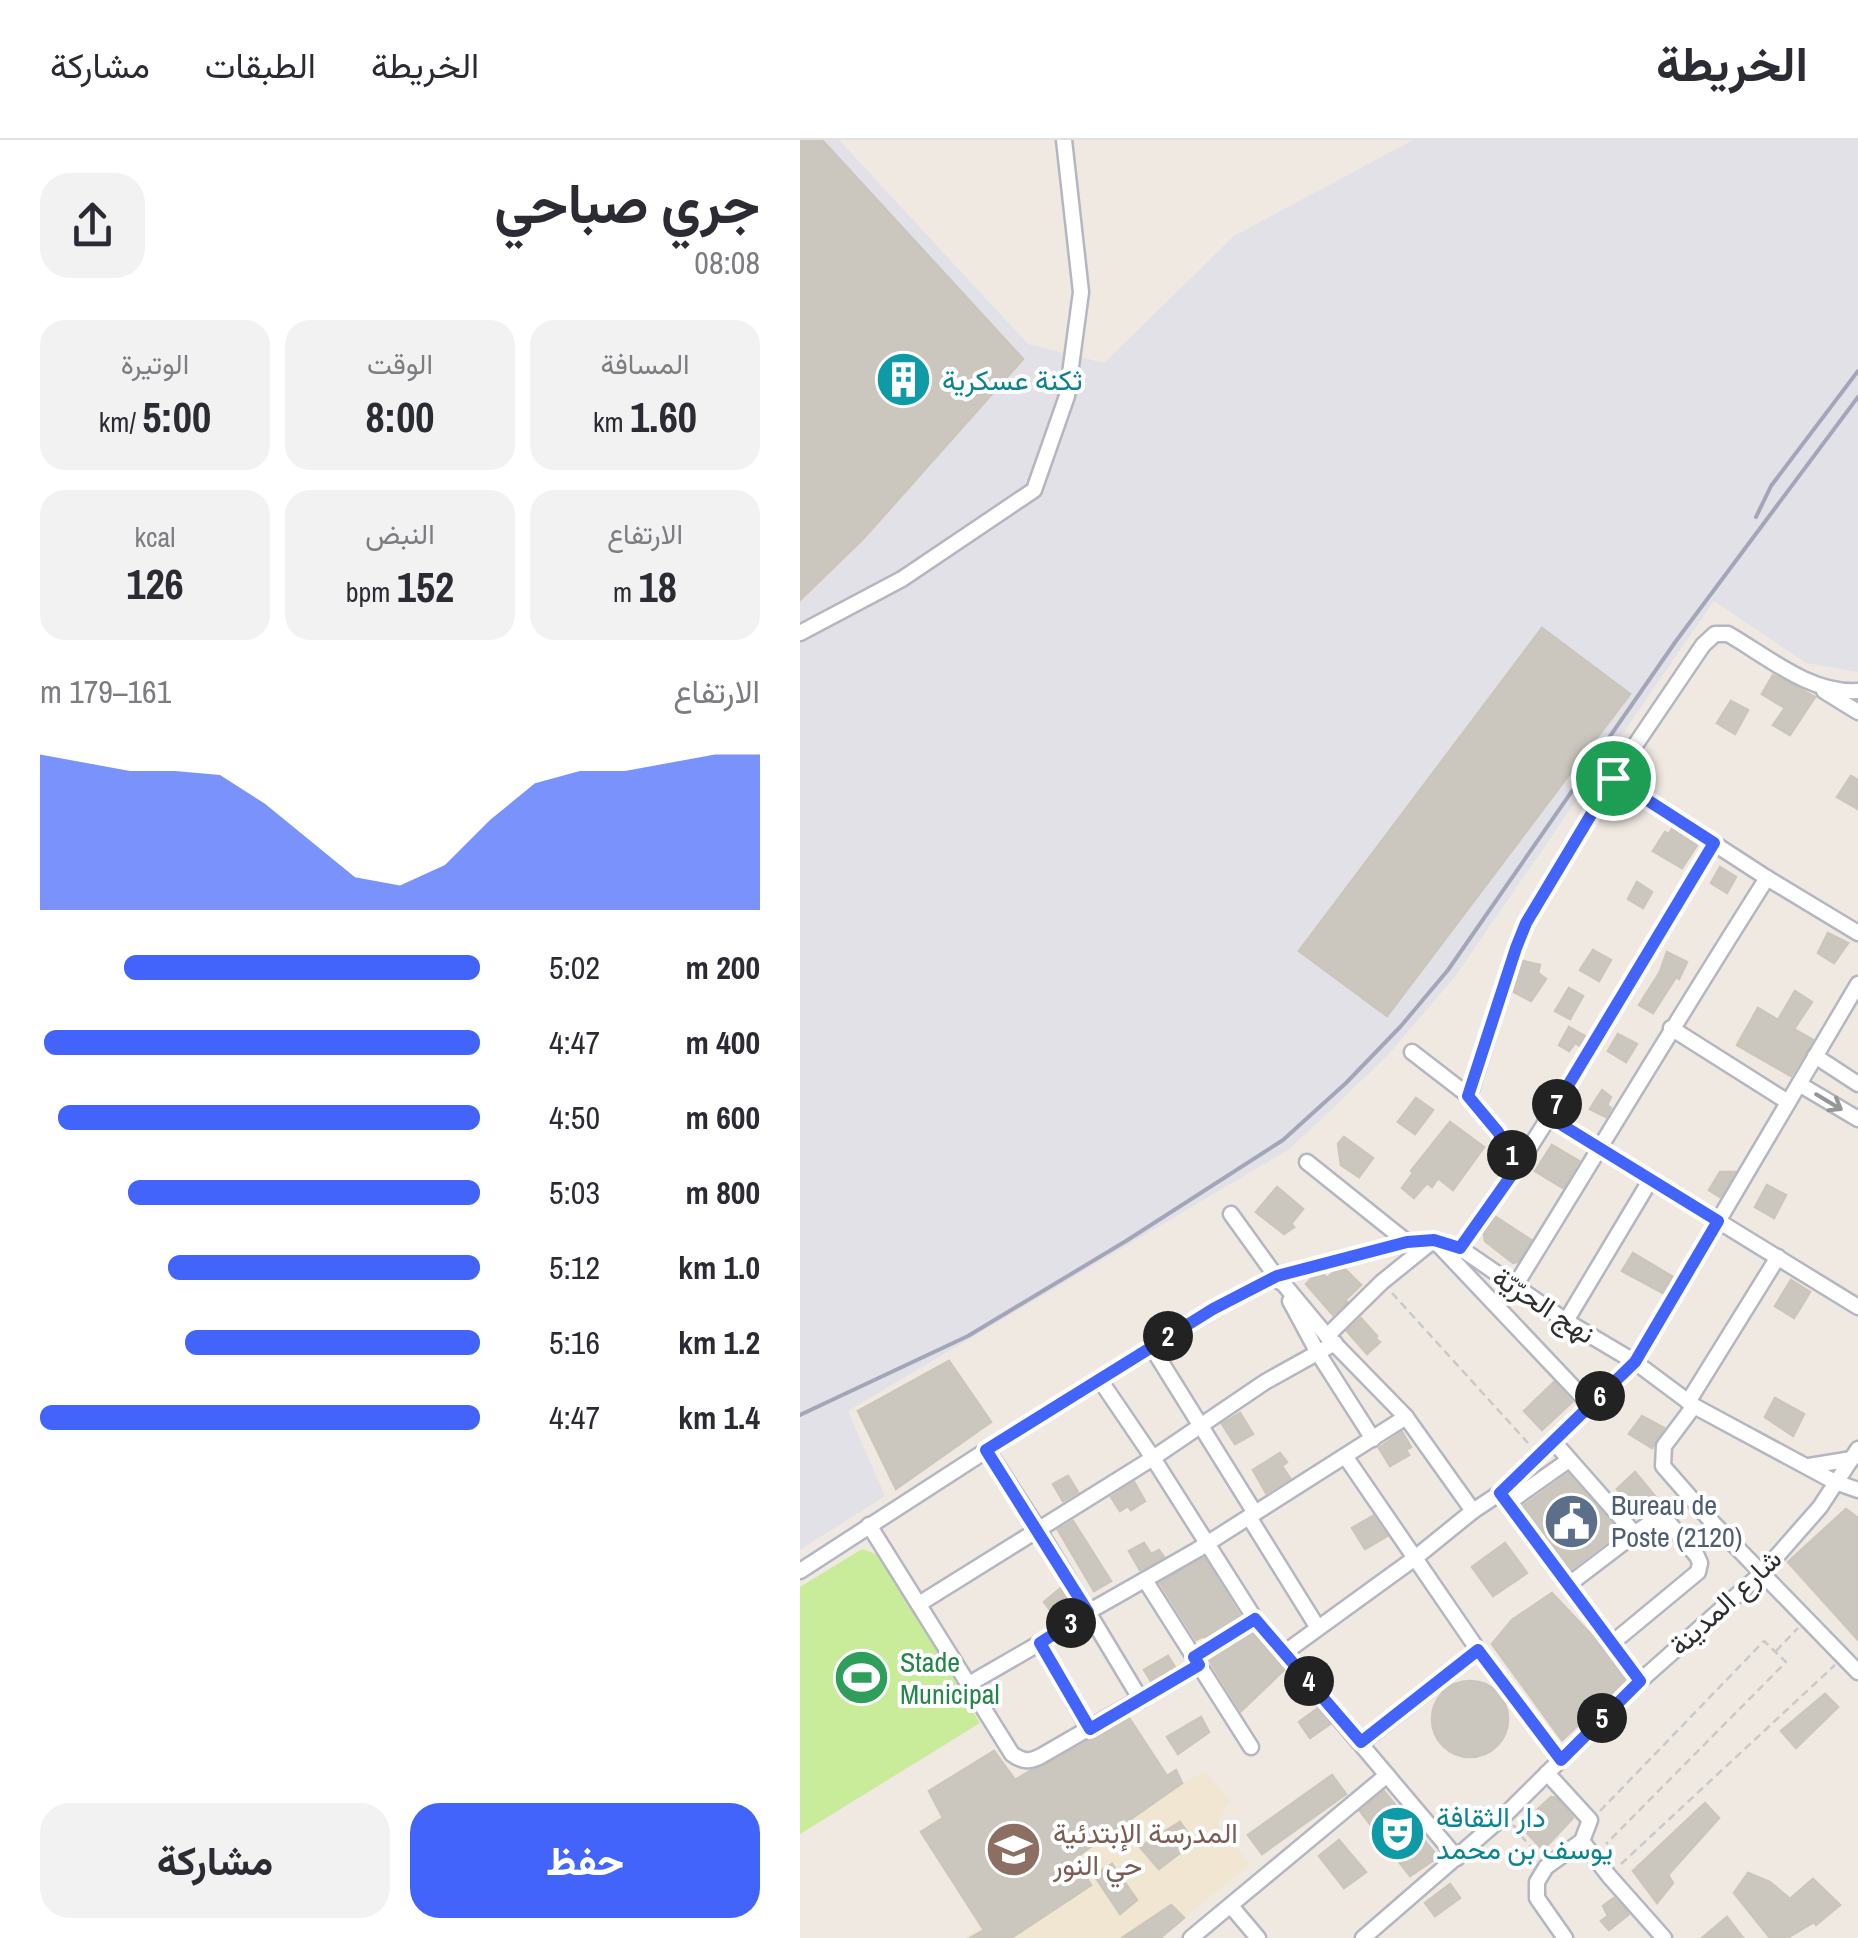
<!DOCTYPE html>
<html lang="ar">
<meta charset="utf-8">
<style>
body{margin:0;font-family:"Archivo Narrow",Vazirmatn,sans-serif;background:#f2f2f3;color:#2b2b33;direction:rtl;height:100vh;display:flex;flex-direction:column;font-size:38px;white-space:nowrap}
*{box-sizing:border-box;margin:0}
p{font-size:32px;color:#7c7c81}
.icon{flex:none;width:55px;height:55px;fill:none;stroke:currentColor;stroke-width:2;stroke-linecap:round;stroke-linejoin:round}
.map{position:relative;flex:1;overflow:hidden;direction:ltr}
.side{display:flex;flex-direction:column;background:#fff;width:800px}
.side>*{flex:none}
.pin{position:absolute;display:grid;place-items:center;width:85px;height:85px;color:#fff;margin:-42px;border:5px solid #fff;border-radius:50%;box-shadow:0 2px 10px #0007}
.km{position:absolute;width:50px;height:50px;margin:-25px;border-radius:50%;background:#222;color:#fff;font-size:28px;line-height:50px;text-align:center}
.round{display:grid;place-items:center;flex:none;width:105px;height:105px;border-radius:30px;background:#f2f2f3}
.summary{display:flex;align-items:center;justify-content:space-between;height:170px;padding:0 40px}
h1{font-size:55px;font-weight:700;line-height:75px}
.metrics{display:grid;grid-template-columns:repeat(3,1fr);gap:15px;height:170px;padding:10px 40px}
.metrics div{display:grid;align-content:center;border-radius:25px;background:#f2f2f3;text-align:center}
.metrics b{font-size:42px;font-weight:700}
.metrics small{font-size:28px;font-weight:400}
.metrics p{font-size:28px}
.chart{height:280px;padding:20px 40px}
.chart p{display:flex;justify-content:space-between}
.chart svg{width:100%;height:180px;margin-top:10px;fill:#4264fb;opacity:.7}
.cta{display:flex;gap:20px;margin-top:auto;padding:20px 40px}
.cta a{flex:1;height:115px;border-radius:30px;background:#4264fb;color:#fff;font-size:40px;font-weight:700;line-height:115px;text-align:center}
.cta a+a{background:#f2f2f3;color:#2b2b33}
ul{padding:0 40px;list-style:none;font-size:32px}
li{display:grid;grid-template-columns:160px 120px 1fr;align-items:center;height:75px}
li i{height:25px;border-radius:12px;background:#4264fb}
header{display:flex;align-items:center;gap:60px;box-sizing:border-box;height:140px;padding:0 50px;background:#fff;border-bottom:2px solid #e1e1e2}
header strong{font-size:48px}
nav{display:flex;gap:55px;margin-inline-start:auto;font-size:35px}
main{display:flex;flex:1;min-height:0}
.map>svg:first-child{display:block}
.industrial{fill:#e3e1e8}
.education{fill:#f0e6d1}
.pitch{fill:#c9ec9a}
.building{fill:#cbc7bf;stroke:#cbc5ba;stroke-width:2.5}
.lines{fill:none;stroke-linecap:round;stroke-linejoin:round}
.minor-casing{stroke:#b4b7c1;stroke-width:19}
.path{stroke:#c9c9c9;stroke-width:2.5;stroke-dasharray:8 5;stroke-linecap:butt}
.minor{stroke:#fff;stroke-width:14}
.rail{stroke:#a3a6b8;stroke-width:4}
.oneway{stroke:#969696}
.route-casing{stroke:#fff;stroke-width:20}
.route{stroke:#4264fb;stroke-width:12}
.labels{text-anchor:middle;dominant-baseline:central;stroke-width:8;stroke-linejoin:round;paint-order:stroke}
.culture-label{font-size:28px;fill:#0d838f;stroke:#fff;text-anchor:start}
.street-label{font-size:28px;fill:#2e2e2e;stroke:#fff}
.service-label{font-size:28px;fill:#4e5e75;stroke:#fff;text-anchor:start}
.leisure-label{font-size:28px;fill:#27864d;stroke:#fff;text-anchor:start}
.education-label{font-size:28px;fill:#785e54;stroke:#fff;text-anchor:start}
</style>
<header>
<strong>الخريطة</strong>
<nav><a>الخريطة</a><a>الطبقات</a><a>مشاركة</a></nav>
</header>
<main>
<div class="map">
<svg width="1058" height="1798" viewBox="0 0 1058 1798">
<rect width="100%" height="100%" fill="#efe9e1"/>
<polygon class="industrial" points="0,0 39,0 228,204 304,223 434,96 613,0 1058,0 1058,532 1006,523 914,461 654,838 588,915 491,1008 48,1271 85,1356 0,1410"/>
<polygon class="education" points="276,1604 287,1619 357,1657 405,1631 430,1661 417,1684 450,1724 360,1798 165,1798 180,1787 123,1690 142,1672 129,1651 195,1611 204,1626 220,1639"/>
<polygon class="pitch" points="62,1409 79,1415 180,1583 0,1694 0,1447"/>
<g class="building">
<polygon points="0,0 22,0 223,219 63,399 0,460"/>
<polygon points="742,488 830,554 587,876 499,811"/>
<polygon points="973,535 1015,557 990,595 973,585 985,568 962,554"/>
<polygon points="931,561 948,570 935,594 917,583"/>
<polygon points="1051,636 1058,640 1058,669 1037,657"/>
<polygon points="872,689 897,705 882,728 853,711 865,692 869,694"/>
<polygon points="920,727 936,737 927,753 911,743"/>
<polygon points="837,742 852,752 843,768 828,759"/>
<polygon points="1028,793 1048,803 1034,823 1018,813"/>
<polygon points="793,810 811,820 799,841 780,830"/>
<polygon points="867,812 887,822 879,839 876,837 853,873 839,865 860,832"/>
<polygon points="723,821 740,825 738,833 746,839 731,861 714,852"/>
<polygon points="769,848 783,856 770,879 755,871"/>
<polygon points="995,851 1012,862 994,889 1013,900 991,936 937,905 958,868 978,880"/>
<polygon points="769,887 785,896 780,906 775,903 769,911 759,905"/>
<polygon points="818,894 837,904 826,922 808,911"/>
<polygon points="802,950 811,957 807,965 811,968 806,977 790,969"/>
<polygon points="616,958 633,970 615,994 598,982"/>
<polygon points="650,982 684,1007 653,1050 638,1038 632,1047 627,1043 614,1058 602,1048 613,1033 611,1031"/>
<polygon points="544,997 573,1018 559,1037 541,1025 538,1004"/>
<polygon points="752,1005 779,1021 763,1048 735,1031"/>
<polygon points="920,1032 935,1032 920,1057 909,1050"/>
<polygon points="967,1045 986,1055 974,1078 955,1067"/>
<polygon points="477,1047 503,1069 491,1084 494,1087 484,1094 456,1072"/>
<polygon points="696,1077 731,1100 718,1122 713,1123 685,1101 684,1094"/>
<polygon points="833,1113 873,1137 863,1153 822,1131"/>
<polygon points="545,1129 561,1145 545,1160 547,1162 533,1175 506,1144 512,1138 524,1135 527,1138 534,1132"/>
<polygon points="991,1140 1010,1152 994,1178 975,1166"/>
<polygon points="561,1178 577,1196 576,1199 580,1202 567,1214 547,1191"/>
<polygon points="149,1221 191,1282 96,1349 58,1271"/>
<polygon points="754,1242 772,1262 742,1290 724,1271"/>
<polygon points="975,1258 1004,1274 993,1296 965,1277"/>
<polygon points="440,1273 453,1294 435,1304 422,1284"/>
<polygon points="842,1276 864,1288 852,1308 829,1294"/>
<polygon points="602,1292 611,1307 606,1310 609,1315 590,1326 579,1308"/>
<polygon points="480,1313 487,1322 482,1326 490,1338 466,1353 453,1330"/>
<polygon points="835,1332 860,1362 845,1373 834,1360 830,1362 817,1349"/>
<polygon points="768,1334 819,1392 770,1430 723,1366"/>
<polygon points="268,1336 278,1352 263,1361 253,1344"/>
<polygon points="334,1342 345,1361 331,1370 328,1366 320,1371 311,1357"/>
<polygon points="1046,1369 1058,1378 1058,1500 988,1422"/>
<polygon points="573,1376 587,1396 565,1409 552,1388"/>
<polygon points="273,1381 311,1441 294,1451 258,1390"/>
<polygon points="344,1403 351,1414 359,1410 364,1417 340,1430 329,1411"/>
<polygon points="705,1403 727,1433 693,1456 672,1427"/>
<polygon points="404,1418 440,1476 405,1498 404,1496 396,1500 360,1443"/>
<polygon points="261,1448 273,1468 257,1479 244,1462"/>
<polygon points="752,1453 799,1503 826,1540 762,1600 692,1504 712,1480"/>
<polygon points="453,1493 484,1530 441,1571 409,1520"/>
<polygon points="368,1516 375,1527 351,1541 344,1530"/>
<circle cx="670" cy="1579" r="38"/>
<polygon points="1025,1554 1038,1567 996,1608 981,1591"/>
<polygon points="517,1569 530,1584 510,1598 499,1582"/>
<polygon points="401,1577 409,1592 378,1614 367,1597"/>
<polygon points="329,1578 367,1636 376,1630 382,1643 275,1718 291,1745 211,1798 170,1798 184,1790 121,1692 143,1678 129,1651 194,1611 215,1640 230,1631 246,1625"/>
<polygon points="532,1635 546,1654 462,1714 448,1695"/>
<polygon points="584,1651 638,1717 610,1736 560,1671"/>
<polygon points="751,1657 756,1658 773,1678 743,1710 724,1690 732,1681 729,1677"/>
<polygon points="905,1663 919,1678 868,1735 873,1743 857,1763 833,1731"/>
<polygon points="380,1682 394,1702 359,1729 340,1707"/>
<polygon points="539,1700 566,1732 544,1748 519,1716"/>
<polygon points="312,1724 337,1760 320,1774 294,1735"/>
<polygon points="948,1733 970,1742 990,1759 1013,1739 1040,1765 1016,1785 1014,1782 987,1798 970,1798 934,1753"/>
<polygon points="650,1744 660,1758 635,1776 625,1763"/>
<polygon points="814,1758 829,1774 809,1790 801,1781 808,1776 803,1766"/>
<polygon points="371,1765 384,1778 360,1798 322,1798"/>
<polygon points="927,1777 943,1798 902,1798"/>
</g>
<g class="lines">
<defs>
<g id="minor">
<polyline points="0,493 102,439 234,350 267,256 281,152 264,0"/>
<polyline points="1024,551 1058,572"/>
<polyline points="813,638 967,738 1058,793"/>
<polyline points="871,888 988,962"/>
<polyline points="612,912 669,956"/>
<polyline points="1015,916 1058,944"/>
<polyline points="999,944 1058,979"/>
<polyline points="749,977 1058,1167"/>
<polyline points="507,1022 607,1102"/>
<path d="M 718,1026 L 698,993 L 669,956 L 716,807 L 726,783 L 813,638 L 903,505 L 915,494 L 928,494 C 968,517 1010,554 1058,551"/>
<polyline points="431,1074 480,1142"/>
<polyline points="660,1108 718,1026 749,977 914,703"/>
<polyline points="477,1136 527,1196 606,1277 673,1371"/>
<path d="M 715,1146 C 799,1010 881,873 967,738"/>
<polyline points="490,1161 518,1213 573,1299"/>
<polyline points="766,1181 851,1039"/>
<polyline points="527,1196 582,1142 634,1100 791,1266"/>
<polyline points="351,1206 455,1373"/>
<polyline points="300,1240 353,1318 455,1479 657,1718"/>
<polyline points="888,1262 978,1117"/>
<polyline points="894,1266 864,1306 863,1326 911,1381 1058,1532"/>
<polyline points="754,1302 835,1394 768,1445"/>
<polyline points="187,1310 238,1389 341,1560"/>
<polyline points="545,1316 678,1510 761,1620"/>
<polyline points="1009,1326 1052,1319"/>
<polyline points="700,1353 840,1541"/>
<polyline points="708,1363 769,1320"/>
<polyline points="449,1377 518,1488"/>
<path d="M 69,1385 L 212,1614 C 223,1622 230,1622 241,1616 L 399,1525"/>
<polyline points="0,1431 187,1310 413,1169 477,1136 607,1102 634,1100 660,1108 766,1181 835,1222 894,1266 1035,1342 1058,1350"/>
<polyline points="345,1440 451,1607"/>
<polyline points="119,1464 353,1318 465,1242 535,1203"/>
<polyline points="240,1503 289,1589"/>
<polyline points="811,1504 898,1432 900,1423 897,1416 869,1383 853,1381 834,1394"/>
<polyline points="484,1513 615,1418 673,1371 700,1353 835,1222 1058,844"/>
<polyline points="394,1517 455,1479"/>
<polyline points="169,1544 240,1503 288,1472 397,1410 606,1277"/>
<polyline points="561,1603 678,1510"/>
<polyline points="747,1633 790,1680 782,1701 746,1727 737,1742 737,1758 765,1798"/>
<polyline points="782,1701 809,1736 864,1798"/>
<polyline points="431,1766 458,1798"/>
<polyline points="391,1798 587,1635"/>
<polyline points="563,1798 705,1675 840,1541 962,1433 1020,1367 1058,1309"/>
</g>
</defs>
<use href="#minor" class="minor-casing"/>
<g class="path">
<polyline points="592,1153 728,1303"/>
<polyline points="976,1511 998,1488"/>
<polyline points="800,1671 964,1501 986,1522 806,1704"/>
<polyline points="713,1685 736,1714"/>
<polyline points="821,1724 1035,1525"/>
</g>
<use href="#minor" class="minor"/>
<g class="rail">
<polyline points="956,377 971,346 1058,231"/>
<polyline points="0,1275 168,1196 326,1101 483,1000 546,943 601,886 648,830 876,501 1058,257"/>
</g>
</g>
<defs><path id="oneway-shaft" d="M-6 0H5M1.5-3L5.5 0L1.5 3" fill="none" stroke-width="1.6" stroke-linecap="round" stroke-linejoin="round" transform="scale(2.5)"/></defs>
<use class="oneway" href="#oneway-shaft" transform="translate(1029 962) rotate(31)"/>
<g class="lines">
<defs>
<polygon id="route" points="813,638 914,703 749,977 918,1081 835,1222 700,1353 840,1541 761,1620 678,1510 561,1602 455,1479 394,1517 399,1525 290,1589 240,1503 288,1472 186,1310 413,1169 477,1136 607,1102 634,1100 660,1108 718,1026 698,992 668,956 716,808 726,783"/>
</defs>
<use href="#route" class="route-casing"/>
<use href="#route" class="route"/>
</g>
<defs>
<symbol id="building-disc" viewBox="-11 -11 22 22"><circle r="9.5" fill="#0f9aa8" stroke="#fff"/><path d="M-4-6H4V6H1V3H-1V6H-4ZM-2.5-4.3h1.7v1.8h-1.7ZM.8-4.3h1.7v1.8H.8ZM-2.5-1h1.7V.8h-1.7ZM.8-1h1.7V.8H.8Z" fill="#fff"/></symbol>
<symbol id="civic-disc" viewBox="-11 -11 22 22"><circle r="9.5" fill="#5c6f8a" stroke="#fff"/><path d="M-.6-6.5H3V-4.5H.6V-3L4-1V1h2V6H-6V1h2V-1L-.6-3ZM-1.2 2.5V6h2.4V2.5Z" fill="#fff"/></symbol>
<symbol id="stadium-disc" viewBox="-11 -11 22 22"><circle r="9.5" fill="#2e9e5b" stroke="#fff"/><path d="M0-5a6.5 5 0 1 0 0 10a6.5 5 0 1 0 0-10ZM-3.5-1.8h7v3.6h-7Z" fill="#fff"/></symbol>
<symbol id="theatre-disc" viewBox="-11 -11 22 22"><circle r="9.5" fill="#0f9aa8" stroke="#fff"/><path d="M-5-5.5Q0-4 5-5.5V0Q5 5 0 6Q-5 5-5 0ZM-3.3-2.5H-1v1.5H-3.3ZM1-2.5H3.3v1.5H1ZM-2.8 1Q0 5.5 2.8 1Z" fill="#fff"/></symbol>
<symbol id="school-disc" viewBox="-11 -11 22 22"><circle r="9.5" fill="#8d6e63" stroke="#fff"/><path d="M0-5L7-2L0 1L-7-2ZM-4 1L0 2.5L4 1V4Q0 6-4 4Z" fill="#fff"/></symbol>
</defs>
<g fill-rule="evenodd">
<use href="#building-disc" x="72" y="208" width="63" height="63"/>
<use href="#civic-disc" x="740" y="1350" width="63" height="63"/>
<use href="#stadium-disc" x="30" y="1506" width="63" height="63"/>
<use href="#theatre-disc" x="566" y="1662" width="63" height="63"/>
<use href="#school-disc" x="182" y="1678" width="63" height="63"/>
</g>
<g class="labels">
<g class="culture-label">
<text x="142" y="240">ثكنة عسكرية</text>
<text x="636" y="1677">دار الثقافة<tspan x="636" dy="32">يوسف بن محمد</tspan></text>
</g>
<g class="street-label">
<text transform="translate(744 1165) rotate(33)">نهج الحرّيّة</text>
<text transform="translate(925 1462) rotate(-43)">شارع المدينة</text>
</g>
<g class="service-label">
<text x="811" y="1365">Bureau de<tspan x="811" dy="32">Poste (2120)</tspan></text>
</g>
<g class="leisure-label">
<text x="100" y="1522">Stade<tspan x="100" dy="32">Municipal</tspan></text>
</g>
<g class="education-label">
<text x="253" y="1693">المدرسة الإبتدئية<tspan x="253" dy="32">حي النور</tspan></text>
</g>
</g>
</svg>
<div class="pin" style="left:813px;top:638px;background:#1e9e55"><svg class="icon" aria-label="arrive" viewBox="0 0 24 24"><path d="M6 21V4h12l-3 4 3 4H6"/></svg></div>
<b class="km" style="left:712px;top:1015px">1</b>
<b class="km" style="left:368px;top:1196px">2</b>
<b class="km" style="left:271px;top:1483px">3</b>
<b class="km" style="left:509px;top:1541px">4</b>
<b class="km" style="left:802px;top:1578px">5</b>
<b class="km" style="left:800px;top:1256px">6</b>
<b class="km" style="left:757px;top:964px">7</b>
</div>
<section class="side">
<div class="summary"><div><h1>جري صباحي</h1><p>08:08</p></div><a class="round"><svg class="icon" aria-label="share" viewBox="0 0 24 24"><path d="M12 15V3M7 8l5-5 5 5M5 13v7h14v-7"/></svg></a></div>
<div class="metrics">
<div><p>المسافة</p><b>1.60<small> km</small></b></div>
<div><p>الوقت</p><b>8:00</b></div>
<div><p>الوتيرة</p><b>5:00<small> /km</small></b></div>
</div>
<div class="metrics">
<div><p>الارتفاع</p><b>18<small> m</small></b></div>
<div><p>النبض</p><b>152<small> bpm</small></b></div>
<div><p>kcal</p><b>126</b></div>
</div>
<div class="chart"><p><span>الارتفاع</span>161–179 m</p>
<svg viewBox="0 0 160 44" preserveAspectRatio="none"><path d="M0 44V6L10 8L20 10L30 10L40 11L50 18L60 27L70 36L80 38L90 33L100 22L110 13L120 10L130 10L140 8L150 6L160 6V44z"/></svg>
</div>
<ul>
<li><b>200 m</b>5:02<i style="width:81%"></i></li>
<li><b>400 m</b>4:47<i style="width:99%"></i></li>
<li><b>600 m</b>4:50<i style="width:96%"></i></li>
<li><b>800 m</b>5:03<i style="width:80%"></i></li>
<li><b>1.0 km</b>5:12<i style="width:71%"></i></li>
<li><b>1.2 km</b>5:16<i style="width:67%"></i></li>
<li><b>1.4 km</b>4:47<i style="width:100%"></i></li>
</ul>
<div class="cta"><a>حفظ</a><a>مشاركة</a></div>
</section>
</main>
